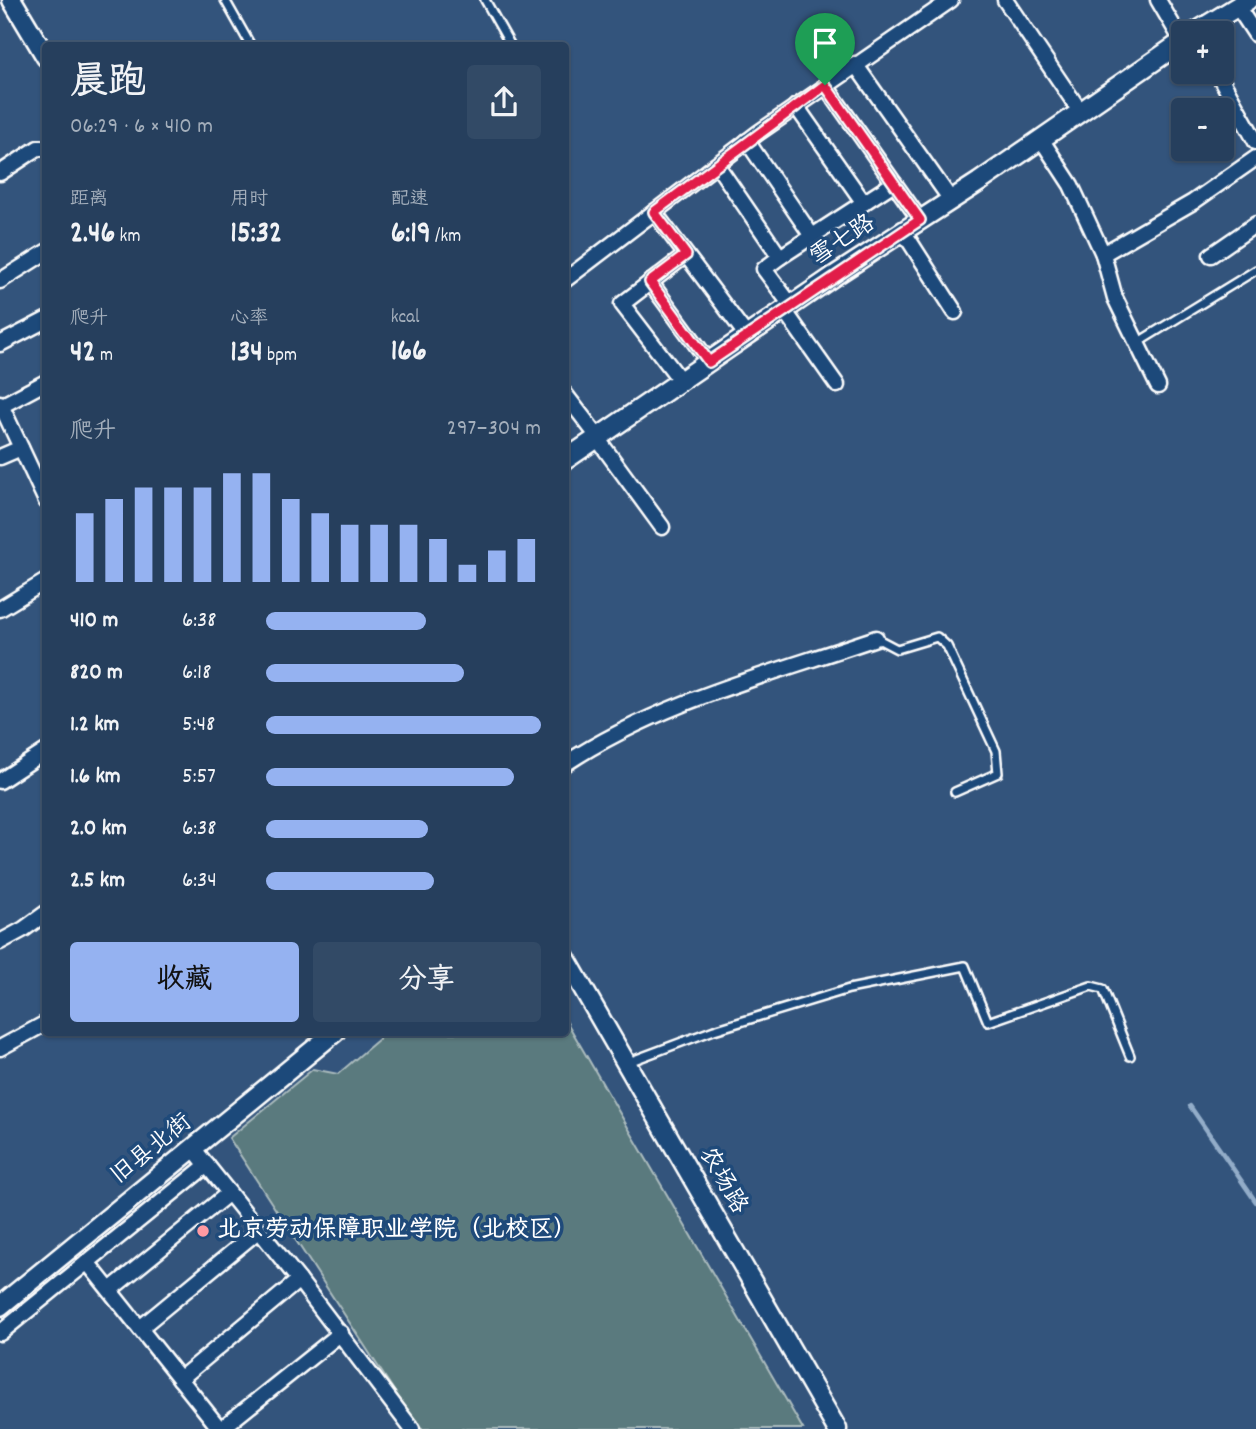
<!DOCTYPE html>
<html lang="zh">
<meta charset="utf-8">
<style>
body{margin:0;font-family:Dekko,"LXGW WenKai TC",sans-serif;background:#324a66;color:#f1f3f6;height:100vh;display:flex;flex-direction:column;font-size:26px;white-space:nowrap}
*{box-sizing:border-box;margin:0}
p{font-size:23px;color:#a4afbc}
.icon{flex:none;width:38px;height:38px;fill:none;stroke:currentColor;stroke-width:2;stroke-linecap:round;stroke-linejoin:round}
.map{position:relative;flex:1;overflow:hidden}
.sheet{position:absolute;left:42px;top:42px;width:527px;height:994px;display:flex;flex-direction:column;background:#263f5d;border-radius:7px;box-shadow:0 2px 5px #0004,0 0 0 2px #425872}
.sheet>*{flex:none}
.buttons{position:absolute;left:1171px;top:21px;display:grid;gap:14px}
.buttons a{display:grid;place-items:center;width:63px;height:63px;border-radius:7px;background:#263f5d;box-shadow:0 2px 5px #0004,0 0 0 2px #425872;font-size:35px}
.pin{position:absolute;display:grid;place-items:center;width:60px;height:60px;color:#fff;margin:-72px -30px;border-radius:50% 50% 50% 0;rotate:-45deg;box-shadow:0 0 7px #0007}
.pin .icon{rotate:45deg}
.round{display:grid;place-items:center;flex:none;width:74px;height:74px;border-radius:7px;background:#324a66}
.headline{display:flex;align-items:center;justify-content:space-between;height:119px;padding:0 28px}
h1{font-size:38px;font-weight:700;line-height:52px}
.metrics{display:grid;grid-template-columns:repeat(3,1fr);gap:10px;height:119px;padding:7px 28px}
.metrics div{display:grid;align-content:center}
.metrics b{font-size:30px;font-weight:700}
.metrics small{font-size:19px;font-weight:400}
.metrics p{font-size:19px}
.chart{height:196px;padding:14px 28px}
.chart p{display:flex;justify-content:space-between}
.chart svg{width:100%;height:126px;margin-top:7px;stroke:#95b2f1;stroke-width:6}
.action{display:flex;gap:14px;margin-top:auto;padding:14px 28px}
.action a{flex:1;height:80px;border-radius:7px;background:#95b2f1;color:#111;font-size:28px;font-weight:700;line-height:80px;text-align:center}
.action a+a{background:#324a66;color:#f1f3f6}
ul{padding:0 28px;list-style:none;font-size:23px}
li{display:grid;grid-template-columns:112px 84px 1fr;align-items:center;height:52px}
li i{height:18px;border-radius:9px;background:#95b2f1}
.map>svg:first-child{display:block}
.green{fill:#5a7a7e;stroke:#acbcbe;stroke-width:2}
.lines{fill:none;stroke-linecap:round;stroke-linejoin:round}
.stream{stroke:#93adc9;stroke-width:4.5}
.service-casing{stroke:#fff;stroke-width:12}
.minor-casing{stroke:#fff;stroke-width:19}
.tertiary-casing{stroke:#fff;stroke-width:23}
.service{stroke:#1f4a7a;stroke-width:7}
.minor{stroke:#1f4a7a;stroke-width:14}
.tertiary{stroke:#1f4a7a;stroke-width:18}
.route-casing{stroke:#fff;stroke-width:14}
.route{stroke:#e11d48;stroke-width:9}
.poi-dot{fill:#ff9aa2;stroke:#1f4a7a;stroke-width:2.5}
.labels{text-anchor:middle;dominant-baseline:central;stroke-width:7;stroke-linejoin:round;paint-order:stroke}
.street-label{font-size:24px;fill:#fff;stroke:#1f4a7a}
.poi-label{font-size:24px;font-weight:bold;fill:#fff;stroke:#1f4a7a;text-anchor:start}
</style>
<div class="map">
<svg width="1256" height="1429" viewBox="0 0 1256 1429">
<rect width="100%" height="100%" fill="#33547c"/>
<filter id="ink" filterUnits="userSpaceOnUse"><feTurbulence type="fractalNoise" baseFrequency=".0143" numOctaves="2"/><feDisplacementMap in="SourceGraphic" scale="14" xChannelSelector="R" yChannelSelector="G"/><feConvolveMatrix kernelMatrix="1 2 1 2 8 2 1 2 1" color-interpolation-filters="sRGB"/></filter>
<g filter="url(#ink)">
<polygon class="green" points="565,1019 803,1429 419,1429 229,1138 313,1069 338,1074 379,1039 380,1033 565,1032"/>
<g class="lines">
<polyline class="stream" points="1190,1106 1256,1202"/>
<defs>
<g id="service">
<polyline points="225,0 251,46"/>
<polyline points="485,0 511,46"/>
<polyline points="1137,343 1256,270"/>
<polyline points="876,638 897,649 937,637 947,646 996,751 998,773 955,792"/>
<polyline points="626,1063 714,1030 849,989 965,966 988,1022 1091,986 1103,989 1130,1056"/>
</g>
<g id="minor">
<polyline points="1005,0 1080,111"/>
<polyline points="1158,0 1182,41"/>
<polyline points="1237,6 1256,35"/>
<polyline points="855,64 951,200"/>
<polyline points="1217,72 1256,142"/>
<polyline points="825,85 920,220"/>
<polyline points="796,106 864,203"/>
<polyline points="1041,139 1071,185 1103,254 1115,298 1158,386"/>
<polyline points="747,141 812,236"/>
<polyline points="717,165 780,257 764,269 791,305"/>
<polyline points="0,173 38,148 46,148"/>
<polyline points="654,212 747,336"/>
<polyline points="903,231 955,312"/>
<polyline points="1103,254 1193,202 1256,158"/>
<polyline points="1211,255 1256,224"/>
<polyline points="780,257 894,183"/>
<polyline points="565,280 758,133 951,0"/>
<polyline points="0,281 46,252"/>
<polyline points="650,282 709,362"/>
<polyline points="784,310 837,385"/>
<polyline points="0,344 46,320"/>
<polyline points="681,381 622,304 686,255"/>
<polyline points="565,394 598,437"/>
<polyline points="0,403 46,501"/>
<polyline points="1,406 46,382"/>
<polyline points="597,438 662,527"/>
<polyline points="0,457 21,448"/>
<polyline points="0,609 46,581"/>
<path d="M 565,764 C 659,702 771,674 876,638"/>
<polyline points="0,781 46,751"/>
<polyline points="0,942 24,929 46,913"/>
<polyline points="0,1048 46,1023"/>
<polyline points="193,1148 299,1280 412,1429"/>
<polyline points="87,1262 220,1429"/>
<polyline points="110,1290 229,1193"/>
<polyline points="140,1328 259,1230"/>
<polyline points="0,1333 207,1165"/>
<polyline points="180,1379 299,1280"/>
<polyline points="221,1429 341,1333"/>
</g>
<g id="tertiary">
<polyline points="12,0 46,57"/>
<polyline points="1194,33 1248,0"/>
<polyline points="565,460 834,276 979,182 1183,41"/>
<polyline points="565,957 837,1429"/>
<polyline points="0,1306 335,1032"/>
</g>
</defs>
<use href="#service" class="service-casing"/>
<use href="#minor" class="minor-casing"/>
<use href="#tertiary" class="tertiary-casing"/>
<use href="#service" class="service"/>
<use href="#minor" class="minor"/>
<use href="#tertiary" class="tertiary"/>
</g>
</g>
<g class="lines" filter="url(#ink)">
<defs>
<polygon id="route" points="825,85 920,220 709,362 650,282 686,255 654,212"/>
</defs>
<use href="#route" class="route-casing"/>
<use href="#route" class="route"/>
</g>
<circle class="poi-dot" cx="203" cy="1231" r="7"/>
<g class="labels">
<g class="street-label">
<text transform="translate(843 241) rotate(-33)">雪七路</text>
<text transform="translate(152 1150) rotate(-39)">旧县北街</text>
<text transform="translate(722 1181) rotate(60)">农场路</text>
</g>
<g class="poi-label">
<text x="217" y="1231">北京劳动保障职业学院（北校区）</text>
</g>
</g>
</svg>
<div class="buttons">
<a>+</a>
<a>−</a>
</div>
<div class="pin" style="left:825px;top:85px;background:#1e9e55"><svg class="icon" aria-label="arrive" viewBox="0 0 24 24"><path d="M6 21V4h12l-3 4 3 4H6"/></svg></div>
<section class="sheet">
<div class="headline"><div><h1>晨跑</h1><p>06:29 · 6 × 410 m</p></div><a class="round"><svg class="icon" aria-label="share" viewBox="0 0 24 24"><path d="M12 15V3M7 8l5-5 5 5M5 13v7h14v-7"/></svg></a></div>
<div class="metrics">
<div><p>距离</p><b>2.46<small> km</small></b></div>
<div><p>用时</p><b>15:32</b></div>
<div><p>配速</p><b>6:19<small> /km</small></b></div>
</div>
<div class="metrics">
<div><p>爬升</p><b>42<small> m</small></b></div>
<div><p>心率</p><b>134<small> bpm</small></b></div>
<div><p>kcal</p><b>166</b></div>
</div>
<div class="chart"><p><span>爬升</span>297–304 m</p>
<svg viewBox="0 0 160 44" preserveAspectRatio="none"><path d="M5 44V20M15 44V15M25 44V11M35 44V11M45 44V11M55 44V6M65 44V6M75 44V15M85 44V20M95 44V24M105 44V24M115 44V24M125 44V29M135 44V38M145 44V33M155 44V29"/></svg>
</div>
<ul>
<li><b>410 m</b>6:38<i style="width:58%"></i></li>
<li><b>820 m</b>6:18<i style="width:72%"></i></li>
<li><b>1.2 km</b>5:48<i style="width:100%"></i></li>
<li><b>1.6 km</b>5:57<i style="width:90%"></i></li>
<li><b>2.0 km</b>6:38<i style="width:59%"></i></li>
<li><b>2.5 km</b>6:34<i style="width:61%"></i></li>
</ul>
<div class="action"><a>收藏</a><a>分享</a></div>
</section>
</div>
